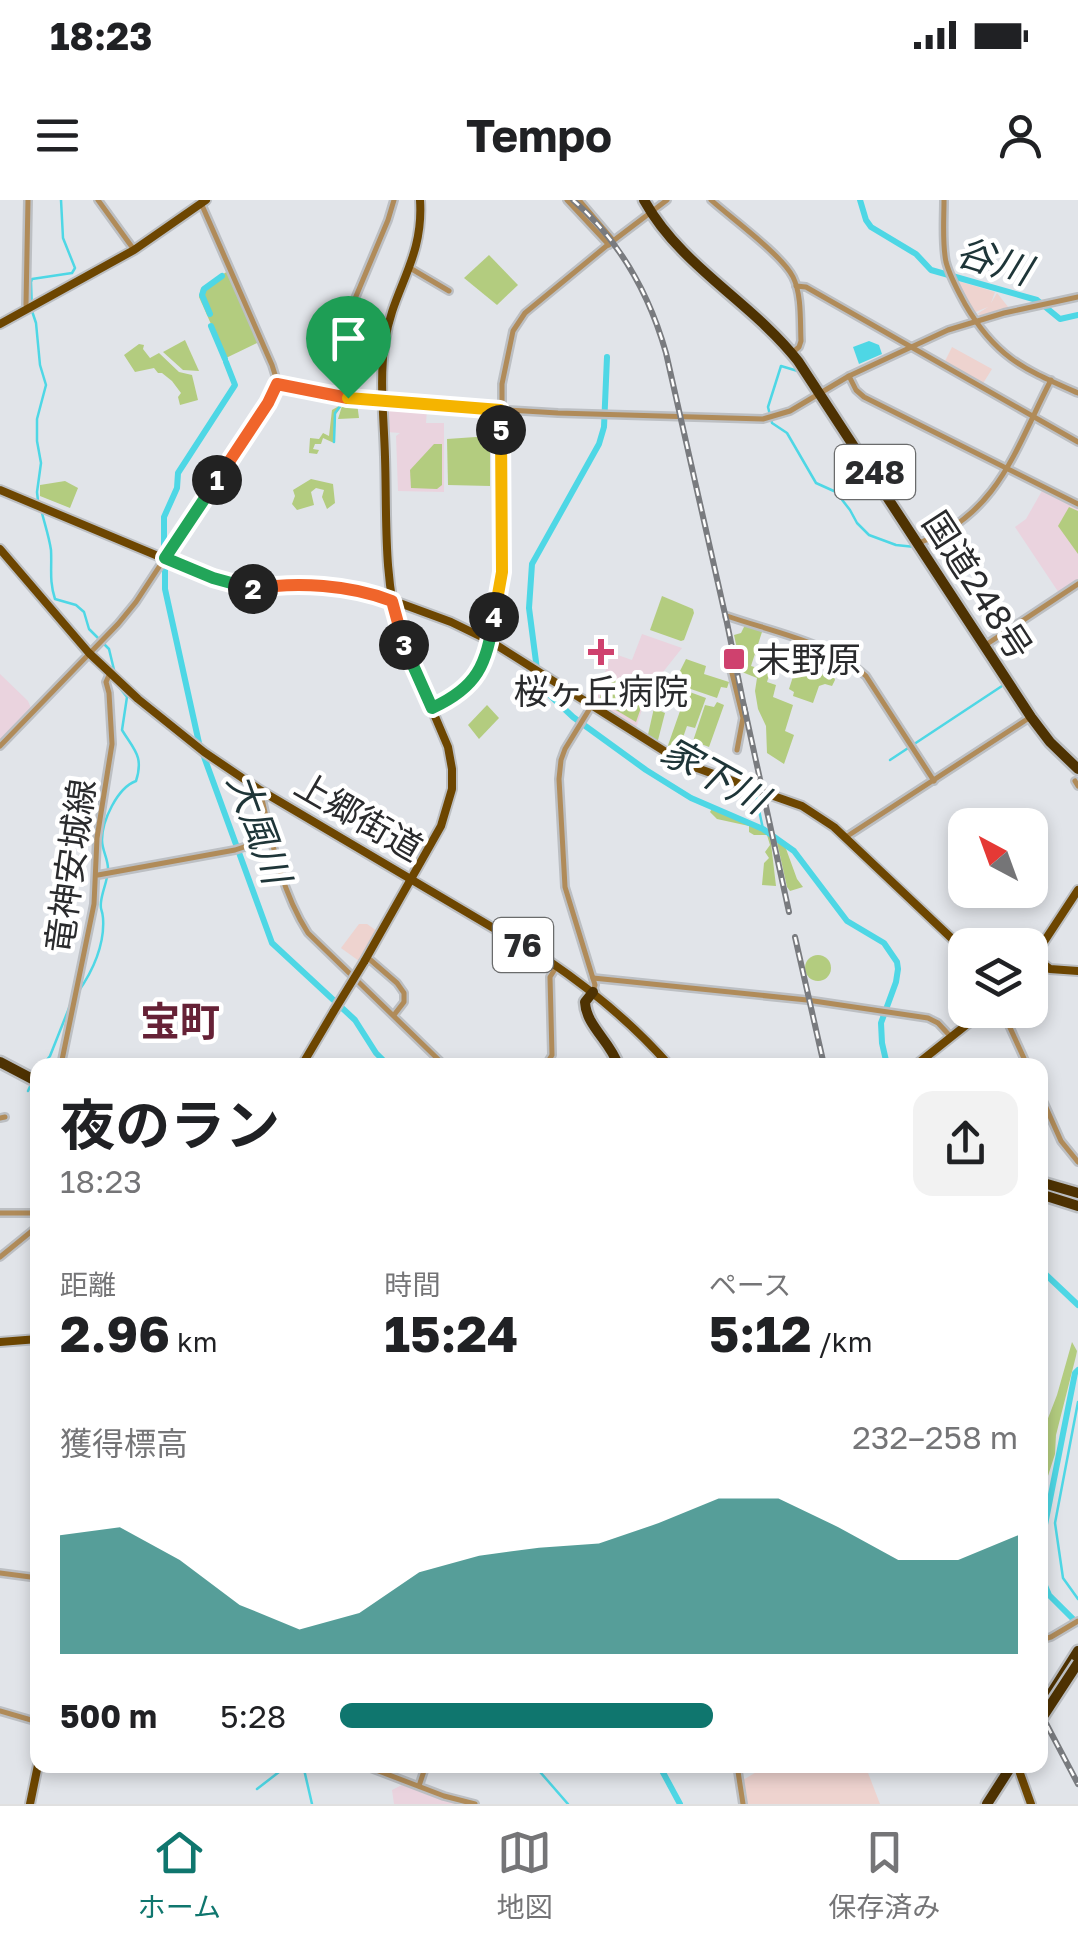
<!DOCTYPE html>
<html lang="ja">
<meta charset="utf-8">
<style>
body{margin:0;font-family:"Golos Text","Noto Sans JP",sans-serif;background:#f2f2f2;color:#202124;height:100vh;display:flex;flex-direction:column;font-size:38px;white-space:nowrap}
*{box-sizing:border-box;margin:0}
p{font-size:32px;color:#757577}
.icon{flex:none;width:55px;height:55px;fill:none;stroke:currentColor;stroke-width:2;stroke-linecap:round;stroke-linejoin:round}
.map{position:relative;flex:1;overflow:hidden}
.sheet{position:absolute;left:30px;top:858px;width:1018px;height:715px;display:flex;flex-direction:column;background:#fff;border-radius:20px;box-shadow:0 5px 15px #0003}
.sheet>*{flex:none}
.needle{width:65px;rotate:319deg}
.tools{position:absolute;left:948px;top:608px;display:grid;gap:20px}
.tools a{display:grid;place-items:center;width:100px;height:100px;border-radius:20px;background:#fff;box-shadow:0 5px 15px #0003;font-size:50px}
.pin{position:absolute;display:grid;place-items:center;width:85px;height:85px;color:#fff;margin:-102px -42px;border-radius:50% 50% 50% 0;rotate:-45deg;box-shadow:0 0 10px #0007}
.pin .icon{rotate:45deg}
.km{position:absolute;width:50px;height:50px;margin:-25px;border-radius:50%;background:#222;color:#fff;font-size:28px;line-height:50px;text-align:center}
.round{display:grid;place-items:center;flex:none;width:105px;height:105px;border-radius:20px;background:#f2f2f2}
.head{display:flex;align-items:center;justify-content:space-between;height:170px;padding:0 30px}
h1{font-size:55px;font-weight:700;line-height:75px}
.stats{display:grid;grid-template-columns:repeat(3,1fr);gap:15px;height:170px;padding:10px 30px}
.stats div{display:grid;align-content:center}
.stats b{font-size:50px;font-weight:700}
.stats small{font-size:28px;font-weight:400}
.stats p{font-size:28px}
.chart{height:280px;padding:20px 30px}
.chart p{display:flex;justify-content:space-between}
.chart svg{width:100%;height:180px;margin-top:10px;fill:#0f766e;opacity:.7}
ul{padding:0 30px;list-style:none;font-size:32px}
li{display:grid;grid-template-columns:160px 120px 1fr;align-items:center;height:75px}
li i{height:25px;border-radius:12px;background:#0f766e}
.status{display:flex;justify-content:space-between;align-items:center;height:70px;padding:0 50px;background:#fff;direction:ltr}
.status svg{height:28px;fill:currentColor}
header{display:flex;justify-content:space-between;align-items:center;height:130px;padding:0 30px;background:#fff;font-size:45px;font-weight:700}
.menu{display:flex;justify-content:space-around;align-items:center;height:140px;border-top:2px solid #e0e0e0;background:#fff;font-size:28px;color:#757577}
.menu a{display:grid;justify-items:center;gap:5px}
.menu .current{color:#0f766e}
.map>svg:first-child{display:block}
.industrial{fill:#eed3cf}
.education{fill:#ead3de}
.green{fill:#b3cc7f}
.water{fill:#4ed7e5}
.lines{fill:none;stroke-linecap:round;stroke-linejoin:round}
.stream{stroke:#4ed7e5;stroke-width:2.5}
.river{stroke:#4ed7e5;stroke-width:6}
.minor-casing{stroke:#bcbfc3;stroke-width:10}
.major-casing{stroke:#bcbfc3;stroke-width:12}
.highway-casing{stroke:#bcbfc3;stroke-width:15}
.minor{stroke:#b08b59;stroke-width:5}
.major{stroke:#6d4601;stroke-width:8}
.highway{stroke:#4e3202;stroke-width:10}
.rail-casing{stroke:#797b7f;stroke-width:6}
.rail{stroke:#fff;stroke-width:2.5;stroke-dasharray:8;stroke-linecap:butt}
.major-bridge-casing{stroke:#bcbfc3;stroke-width:12;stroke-linecap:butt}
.highway-bridge-casing{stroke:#bcbfc3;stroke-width:15;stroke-linecap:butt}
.major-bridge{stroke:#6d4601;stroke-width:8}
.highway-bridge{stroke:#4e3202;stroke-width:10}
.split-1-casing{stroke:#fff;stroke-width:20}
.split-2-casing{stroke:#fff;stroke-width:20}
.split-3-casing{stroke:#fff;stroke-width:20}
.split-4-casing{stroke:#fff;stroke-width:20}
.split-5-casing{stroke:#fff;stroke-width:20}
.split-6-casing{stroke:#fff;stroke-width:20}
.split-1{stroke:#f0652b;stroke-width:12}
.split-2{stroke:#22a559;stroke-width:12}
.split-3{stroke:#f0652b;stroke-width:12}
.split-4{stroke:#22a559;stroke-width:12}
.split-5{stroke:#f5b400;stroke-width:12}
.split-6{stroke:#f5b400;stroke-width:12}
.poi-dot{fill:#cf416e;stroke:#fff;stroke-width:4}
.labels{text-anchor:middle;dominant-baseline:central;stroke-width:9;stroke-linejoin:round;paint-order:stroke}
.shield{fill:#fff;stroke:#6a6b6c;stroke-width:2.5}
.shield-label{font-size:32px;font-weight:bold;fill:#2a2b2d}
.street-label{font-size:35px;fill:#2a2b2d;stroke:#fff}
.poi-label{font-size:35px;fill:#2a2b2d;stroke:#fff;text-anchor:start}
.water-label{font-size:38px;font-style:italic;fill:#1e3538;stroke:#fff}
.quarter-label{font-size:40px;font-weight:bold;fill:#662136;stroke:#fff}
</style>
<div class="status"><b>18:23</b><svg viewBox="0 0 49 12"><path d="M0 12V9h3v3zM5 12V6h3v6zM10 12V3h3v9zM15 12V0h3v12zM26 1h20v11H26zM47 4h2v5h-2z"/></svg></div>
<header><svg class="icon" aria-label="menu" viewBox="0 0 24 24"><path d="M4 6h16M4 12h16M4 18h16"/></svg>Tempo<svg class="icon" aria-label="person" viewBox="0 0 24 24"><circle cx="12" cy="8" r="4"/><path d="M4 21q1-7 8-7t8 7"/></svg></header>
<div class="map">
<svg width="1078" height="1604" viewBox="0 0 1078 1604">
<rect width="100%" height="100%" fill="#e1e4e9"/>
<g class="industrial">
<polygon points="955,80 995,92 991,103 997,93 1009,108 981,115 977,114 988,107 973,113"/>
<polygon points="952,147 992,169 982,185 944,163"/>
<polygon points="359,724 367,724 377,731 359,761 341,748"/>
<polygon points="756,1565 865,1565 880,1604 746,1604 743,1580 758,1571"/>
</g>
<g class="education">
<polygon points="389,207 427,209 426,223 444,223 444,292 398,291 396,236 400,233 387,232 387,209"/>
<polygon points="1043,289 1078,307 1078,380 1059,393 1015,327 1026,319"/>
<polygon points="642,434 682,448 663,472 650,485 636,528 594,503 612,453 632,460"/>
<polygon points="0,474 28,501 31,508 0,541"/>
<polygon points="402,1585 466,1604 394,1604 392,1590"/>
</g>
<g class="green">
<polygon points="489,55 518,85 497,105 464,78"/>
<polygon points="228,71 259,142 226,158 199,97 201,88"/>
<polygon points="185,140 199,171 183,170 163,152"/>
<polygon points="139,144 144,145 143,149 150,158 159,153 179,172 192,175 198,200 180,205 178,197 181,193 172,181 162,173 158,173 154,168 135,172 124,155"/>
<polygon points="341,201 345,201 344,205 349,201 357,203 359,218 338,219 342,206 336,214 334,243 323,238 321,244 315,244 313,249 319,250 317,254 309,253 310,238 319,239 323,233 329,236 332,210 339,206"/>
<polygon points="490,236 490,286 448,285 447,239"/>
<polygon points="434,244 442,244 442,285 437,289 411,288 410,270"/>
<polygon points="311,279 333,284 335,303 327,309 322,297 324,290 316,288 311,292 314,305 297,310 292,304 295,296 293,290"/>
<polygon points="65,281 78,288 70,308 40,296 40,285"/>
<polygon points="1069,307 1078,311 1078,354 1058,326"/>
<polygon points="662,396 693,409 694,413 684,440 681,441 650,430"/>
<polygon points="745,425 762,432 751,466 770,472 767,482 776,485 773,497 793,505 785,531 794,535 784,564 767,553 766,526 758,509 755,491 757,478 742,472 734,435 741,433"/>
<polygon points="799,458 816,463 814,475 820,478 824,472 834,476 835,480 832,486 825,484 819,486 813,503 793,496 794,492 789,489"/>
<polygon points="686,459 706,466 704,474 729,482 727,488 721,487 717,498 682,486 680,471"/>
<polygon points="611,478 642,495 643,502 636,522 599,500 606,480"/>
<polygon points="676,487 685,491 681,502 673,500 671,505 660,502 658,510 665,513 657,544 647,539 654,508 664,490 673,493"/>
<polygon points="687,491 706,498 695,528 687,526 680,546 671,544 666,551"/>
<polygon points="717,502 724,505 709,547 693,541 705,505 714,507"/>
<polygon points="487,505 499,518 479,539 468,525"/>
<polygon points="713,607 770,635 776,686 762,685 764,663 769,658 765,652 770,645 767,635 754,635 749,632 749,626 717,619 710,612"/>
<polygon points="777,642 785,646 797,679 803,687 790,691 787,687"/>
<circle cx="818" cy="768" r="13"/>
<polygon points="1072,1142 1077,1151 1076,1156 1056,1235 1055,1254 1040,1301 1040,1239 1057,1195"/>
</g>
<polygon class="water" points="869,141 879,145 882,154 859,164 853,147"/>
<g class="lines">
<g class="stream">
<polyline points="801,172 781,166 768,207 772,223 787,233 816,283 836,292 850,310 857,323 869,335 896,345 915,347"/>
<polyline points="334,242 335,213 344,201"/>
<polyline points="38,301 37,292 41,263 37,241 37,219 46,185 40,165 36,123 32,111 31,82 32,79 72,73 75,68 63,38 61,0"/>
<path d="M 41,309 C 44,322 49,336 51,350 C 52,369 49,380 55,399 L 76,405 L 84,412 L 89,429 L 109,449 L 115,474"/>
<polyline points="890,560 1005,484 1005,482"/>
<polyline points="755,591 763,629"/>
<path d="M 78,792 C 93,771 105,744 103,718 C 102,707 100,712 101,702 C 102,692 107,682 108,671 C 109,660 102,651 102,640 C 102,621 117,588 136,581 C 144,556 134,550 122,530 L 127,497 L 115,482"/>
<polyline points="43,865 50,856 73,798"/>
<polyline points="28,891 32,882"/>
<polyline points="1078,1202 1055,1323 1063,1378 1078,1399"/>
<polyline points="303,1565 312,1604"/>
<polyline points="534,1565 568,1604"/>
<polyline points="257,1589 288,1565"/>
</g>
<g class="river">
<polyline points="860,0 866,20 871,27 916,54 931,70 1037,100 1060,119 1078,115"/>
<polyline points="210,114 202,95 204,89 222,76"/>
<polyline points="211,126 225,159"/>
<polyline points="607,157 604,227 599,244 532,364 529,408 539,485 573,517 646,570 691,598 763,629 794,651 847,721 884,743 897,762 898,769 896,782 881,823 882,843 887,865"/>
<polyline points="164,352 164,317 177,288 178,273 235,185 226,162"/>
<polyline points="165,365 165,389 199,543 272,743 355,820 376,853 388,865"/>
<polyline points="1040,1069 1078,1105"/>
<polyline points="1040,1350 1075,1173 1078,1170"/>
<polyline points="1040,1374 1049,1395 1078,1424"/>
<polyline points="659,1565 680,1604"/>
</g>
<defs>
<g id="minor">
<polyline points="98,0 132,47"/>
<polyline points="567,0 609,45"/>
<polyline points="579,0 613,40"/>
<path d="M 711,0 C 731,18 782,55 793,77 C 802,95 800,122 801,141 L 799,147 L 793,152"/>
<path d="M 944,0 C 944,20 942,43 946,62 C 950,77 958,91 965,104 C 996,158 1024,169 1078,193"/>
<polyline points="613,41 667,0"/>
<polyline points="410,68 449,91"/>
<polyline points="796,86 806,87 1078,242"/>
<polyline points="26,105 28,0"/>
<polyline points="849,176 856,190 864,197 1078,304"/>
<polyline points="277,184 359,201 405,204 558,213 763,219 790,211 849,176 948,130 1004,113 1078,97"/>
<polyline points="349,198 346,183 349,113 388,20 394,0"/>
<path d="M 921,342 C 998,316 1017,245 1051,180"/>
<path d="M 727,416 C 773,432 830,442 866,476 L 934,581"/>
<polyline points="984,446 1078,384"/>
<polyline points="728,457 743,518 737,550"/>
<polyline points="592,505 565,549 561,560 559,579 565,687 595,785 593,792"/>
<polyline points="433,508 460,493 479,474 491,436 502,372 502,184 513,131 525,113 610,43"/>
<polyline points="0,546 118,424 136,402 276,189 277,181 272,165 201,3"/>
<polyline points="1075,581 1078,586"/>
<path d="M 260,590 C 271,639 281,691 308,733 L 444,865"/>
<polyline points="846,637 1032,516"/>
<polyline points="98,675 235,650 271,638"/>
<polyline points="367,757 397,783 404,793 404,802 394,815"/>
<polyline points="593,778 807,800 928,818 938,823 951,837"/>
<polyline points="1002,810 1027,865"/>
<polyline points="61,865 94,704 97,638 112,544 109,493 106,482 110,473"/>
<polyline points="546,865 552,855 550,777 557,766"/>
<polyline points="1040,894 1061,941 1078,962"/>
<polyline points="0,918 5,917"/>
<polyline points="0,1013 38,1013"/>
<polyline points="0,1057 38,1026"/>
<polyline points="0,1373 38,1378"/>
<polyline points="1040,1440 1051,1437 1078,1421"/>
<polyline points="0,1511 38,1522"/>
<polyline points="363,1565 444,1596 475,1604"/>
<polyline points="737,1565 743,1604"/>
<polyline points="419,1586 426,1565"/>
</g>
<g id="major">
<polyline points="0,124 134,50 206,0"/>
<polyline points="0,290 213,379 249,389 295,384 358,391 375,394 451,422 490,441 683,563 761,591"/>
<path d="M 0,349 L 89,453 L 138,499 L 204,552 L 260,590 L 549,761 C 593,791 633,824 669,865"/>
<polyline points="765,593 802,606 834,627 965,751"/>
<polyline points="1034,757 1050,769 1078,771"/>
<path d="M 364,762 L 441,626 L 452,589 L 452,569 L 448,547 L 400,434 C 383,378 387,315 385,257 C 384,219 379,179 385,141 C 393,88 424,59 420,0"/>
<polyline points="1030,763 1078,690"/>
<polyline points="302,865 334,811"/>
<polyline points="916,865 985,810"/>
<polyline points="0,1142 38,1139"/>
<polyline points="1017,1565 1031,1604"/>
<polyline points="30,1604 38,1565"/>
</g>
<g id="highway">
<path d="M 644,0 C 681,67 752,102 798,161 L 1031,517 L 1050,542 L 1078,569"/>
<path d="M 593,792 L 585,802 C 586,826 611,842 618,865"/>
<polyline points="0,862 38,882"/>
<polyline points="1040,982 1078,993"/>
<polyline points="1040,994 1078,1006"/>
<polyline points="1040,1511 1078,1451"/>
<polyline points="987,1604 1012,1565"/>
</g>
</defs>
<use href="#minor" class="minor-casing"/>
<use href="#major" class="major-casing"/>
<use href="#highway" class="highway-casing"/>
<use href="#minor" class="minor"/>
<use href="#major" class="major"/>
<use href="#highway" class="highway"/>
<defs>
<g id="rail">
<path d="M 573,0 C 620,41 649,93 666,153 L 727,423 L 746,516"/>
<polyline points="744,506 789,712"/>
<polyline points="795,737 824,865"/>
<polyline points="1040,1512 1078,1584"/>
</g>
</defs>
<use href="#rail" class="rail-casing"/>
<use href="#rail" class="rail"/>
<defs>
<polyline id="major-bridge" points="334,811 364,762"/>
<polyline id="highway-bridge" points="1040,1521 1078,1463"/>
</defs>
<use href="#major-bridge" class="major-bridge-casing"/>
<use href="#highway-bridge" class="highway-bridge-casing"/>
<use href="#major-bridge" class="major-bridge"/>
<use href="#highway-bridge" class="highway-bridge"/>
</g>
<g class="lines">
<defs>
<polyline id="split-1" points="217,280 268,203 277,184 348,198"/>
<polyline id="split-2" points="217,280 165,358 213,378 253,389"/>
<path id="split-3" d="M 253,389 C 296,381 351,385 392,401 L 404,445"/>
<path id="split-4" d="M 404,445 L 432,508 C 478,487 486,465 494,417"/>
<polyline id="split-5" points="494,417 502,372 501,230"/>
<polyline id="split-6" points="348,198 500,210 501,230"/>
</defs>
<use href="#split-1" class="split-1-casing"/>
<use href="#split-2" class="split-2-casing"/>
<use href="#split-3" class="split-3-casing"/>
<use href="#split-4" class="split-4-casing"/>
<use href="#split-5" class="split-5-casing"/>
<use href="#split-6" class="split-6-casing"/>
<use href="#split-1" class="split-1"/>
<use href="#split-2" class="split-2"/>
<use href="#split-3" class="split-3"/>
<use href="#split-4" class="split-4"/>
<use href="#split-5" class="split-5"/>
<use href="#split-6" class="split-6"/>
</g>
<g class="poi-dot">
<path d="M596 437h10v10h10v10h-10v10h-10v-10h-10v-10h10z"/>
<rect x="722" y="447" width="24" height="24" rx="5"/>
</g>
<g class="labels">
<g class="shield">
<rect x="835" y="245" width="80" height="54" rx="8"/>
<rect x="493" y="718" width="60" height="54" rx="8"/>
</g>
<g class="shield-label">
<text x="875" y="272">248</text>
<text x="523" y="745">76</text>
</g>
<g class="street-label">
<text transform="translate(978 385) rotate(57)">国道248号</text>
<text transform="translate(359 616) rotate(30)">上郷街道</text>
<text transform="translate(70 666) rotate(-82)">竜神安城線</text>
</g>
<g class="poi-label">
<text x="756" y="459">末野原</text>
<text x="601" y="491" text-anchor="middle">桜ヶ丘病院</text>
</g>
<g class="water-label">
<text transform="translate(994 60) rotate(17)">谷川</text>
<text transform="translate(715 574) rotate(29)">家下川</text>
<text transform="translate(260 628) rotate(70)">大風川</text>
</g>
<g class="quarter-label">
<text x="180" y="821">宝町</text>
</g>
</g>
</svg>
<div class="tools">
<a><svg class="needle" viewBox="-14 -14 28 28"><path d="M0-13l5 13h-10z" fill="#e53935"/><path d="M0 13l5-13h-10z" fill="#757577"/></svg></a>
<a><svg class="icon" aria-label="layers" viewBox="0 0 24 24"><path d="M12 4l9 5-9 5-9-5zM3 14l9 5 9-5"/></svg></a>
</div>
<div class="pin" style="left:348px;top:198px;background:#1e9e55"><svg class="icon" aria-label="arrive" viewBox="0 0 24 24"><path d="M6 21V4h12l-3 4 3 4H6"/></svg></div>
<b class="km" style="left:217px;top:280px">1</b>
<b class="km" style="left:253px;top:389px">2</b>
<b class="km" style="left:404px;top:445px">3</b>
<b class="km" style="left:494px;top:417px">4</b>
<b class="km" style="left:501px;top:230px">5</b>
<section class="sheet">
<div class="head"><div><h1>夜のラン</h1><p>18:23</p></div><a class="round"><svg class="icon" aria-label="share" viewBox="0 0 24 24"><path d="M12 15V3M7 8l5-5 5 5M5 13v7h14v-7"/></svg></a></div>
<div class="stats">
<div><p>距離</p><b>2.96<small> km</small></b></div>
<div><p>時間</p><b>15:24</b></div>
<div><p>ペース</p><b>5:12<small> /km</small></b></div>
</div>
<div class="chart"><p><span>獲得標高</span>232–258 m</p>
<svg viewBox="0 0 160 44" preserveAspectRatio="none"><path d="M0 44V15L10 13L20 21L30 32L40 38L50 34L60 24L70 20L80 18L90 17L100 12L110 6L120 6L130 13L140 21L150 21L160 15V44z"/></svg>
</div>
<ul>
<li><b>500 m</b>5:28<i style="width:55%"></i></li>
</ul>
</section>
</div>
<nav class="menu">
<a class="current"><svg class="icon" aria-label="home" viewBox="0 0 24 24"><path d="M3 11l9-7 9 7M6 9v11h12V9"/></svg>ホーム</a>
<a><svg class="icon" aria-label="map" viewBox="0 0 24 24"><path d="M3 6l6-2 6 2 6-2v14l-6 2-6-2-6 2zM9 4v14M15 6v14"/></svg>地図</a>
<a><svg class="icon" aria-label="saved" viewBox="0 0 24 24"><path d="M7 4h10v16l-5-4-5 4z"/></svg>保存済み</a>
</nav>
